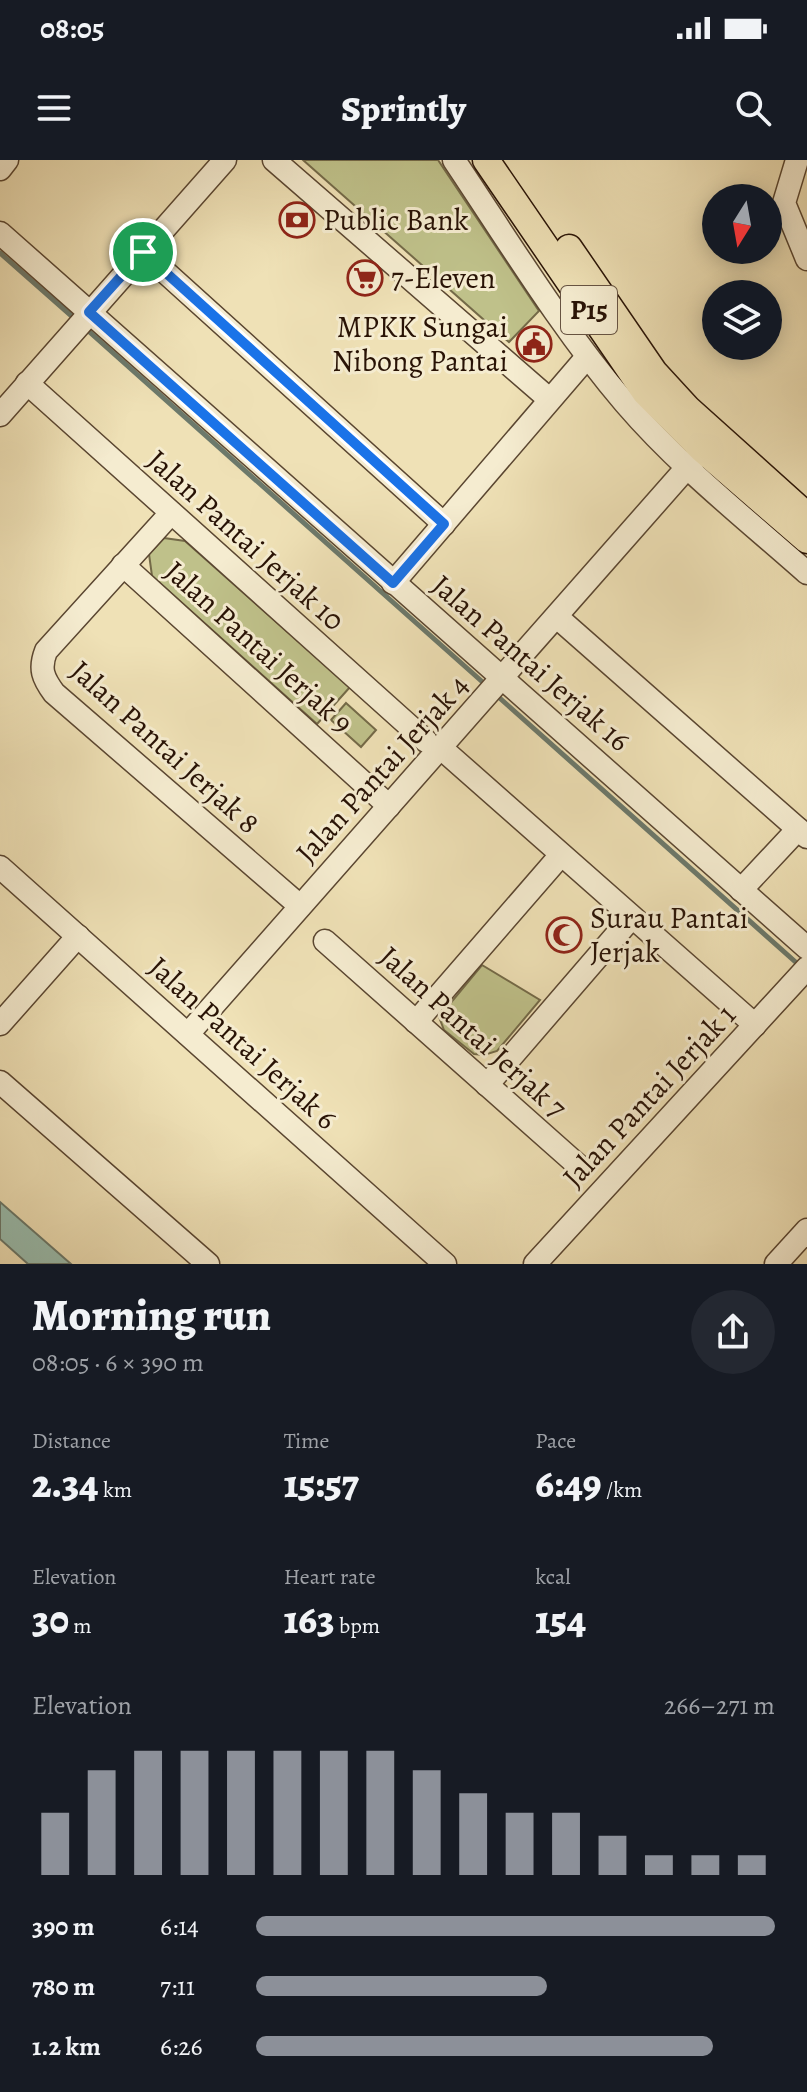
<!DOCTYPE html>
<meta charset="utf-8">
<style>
body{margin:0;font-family:Alegreya,serif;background:#242831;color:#f1f3f6;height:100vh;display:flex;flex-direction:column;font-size:30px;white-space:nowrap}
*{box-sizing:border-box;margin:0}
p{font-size:26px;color:#9ea1a6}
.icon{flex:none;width:44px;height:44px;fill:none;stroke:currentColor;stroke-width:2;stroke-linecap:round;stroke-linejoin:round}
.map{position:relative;height:1104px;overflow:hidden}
.side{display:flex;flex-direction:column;background:#171b24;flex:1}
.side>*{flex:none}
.needle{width:52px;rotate:191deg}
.controls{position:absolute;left:702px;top:24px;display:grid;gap:16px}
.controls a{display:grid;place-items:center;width:80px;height:80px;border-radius:50%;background:#171b24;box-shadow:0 4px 20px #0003;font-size:40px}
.pin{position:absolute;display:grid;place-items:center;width:68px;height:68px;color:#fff;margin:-34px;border:4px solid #fff;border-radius:50%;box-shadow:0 2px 8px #0007}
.round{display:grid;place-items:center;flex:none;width:84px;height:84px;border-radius:42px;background:#242831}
.summary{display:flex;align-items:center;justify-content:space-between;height:136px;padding:0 32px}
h1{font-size:44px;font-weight:800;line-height:60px}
.metrics{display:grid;grid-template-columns:repeat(3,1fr);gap:12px;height:136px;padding:8px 32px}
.metrics div{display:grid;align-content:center}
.metrics b{font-size:40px;font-weight:800}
.metrics small{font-size:22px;font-weight:400}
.metrics p{font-size:22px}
.chart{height:224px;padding:16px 32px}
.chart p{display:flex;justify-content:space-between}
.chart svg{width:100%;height:144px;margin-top:8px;stroke:#8c9099;stroke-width:6}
ul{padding:0 32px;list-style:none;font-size:26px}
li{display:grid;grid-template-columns:128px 96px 1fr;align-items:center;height:60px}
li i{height:20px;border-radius:10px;background:#8c9099}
.status{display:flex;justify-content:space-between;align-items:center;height:56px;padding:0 40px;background:#171b24;direction:ltr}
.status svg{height:22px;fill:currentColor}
header{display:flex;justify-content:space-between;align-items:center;height:104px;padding:0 32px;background:#171b24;font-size:36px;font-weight:800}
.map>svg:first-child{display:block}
.green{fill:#bfc18a;stroke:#746a48;stroke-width:2}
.water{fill:#9abeaf;stroke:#6c796b;stroke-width:2}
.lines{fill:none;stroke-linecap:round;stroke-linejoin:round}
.stream{stroke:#6c796b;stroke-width:5}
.minor-casing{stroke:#5a4631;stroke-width:25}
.major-casing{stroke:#281205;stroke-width:29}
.minor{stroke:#f5ecd0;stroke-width:22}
.major{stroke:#efe1b6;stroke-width:26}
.route-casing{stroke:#fff;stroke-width:16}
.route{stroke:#1a73e8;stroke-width:10}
.labels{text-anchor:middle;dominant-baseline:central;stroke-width:6;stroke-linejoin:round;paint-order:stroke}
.shield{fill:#f5ecd0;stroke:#665342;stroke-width:2}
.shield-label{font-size:28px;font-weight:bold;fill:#281205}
.poi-label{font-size:30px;fill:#281205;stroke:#f5ecd0;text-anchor:start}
.street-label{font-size:30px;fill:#281205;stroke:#f5ecd0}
</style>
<div class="status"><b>08:05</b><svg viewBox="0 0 49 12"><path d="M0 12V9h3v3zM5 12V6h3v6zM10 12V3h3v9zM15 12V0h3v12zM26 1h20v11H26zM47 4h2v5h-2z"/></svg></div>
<header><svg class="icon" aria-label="menu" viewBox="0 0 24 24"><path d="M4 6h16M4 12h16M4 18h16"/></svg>Sprintly<svg class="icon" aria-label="search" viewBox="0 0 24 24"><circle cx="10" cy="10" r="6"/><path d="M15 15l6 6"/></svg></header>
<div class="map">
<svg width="807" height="1104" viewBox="0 0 807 1104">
<rect width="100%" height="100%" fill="#efe1b6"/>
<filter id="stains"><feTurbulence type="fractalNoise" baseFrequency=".0025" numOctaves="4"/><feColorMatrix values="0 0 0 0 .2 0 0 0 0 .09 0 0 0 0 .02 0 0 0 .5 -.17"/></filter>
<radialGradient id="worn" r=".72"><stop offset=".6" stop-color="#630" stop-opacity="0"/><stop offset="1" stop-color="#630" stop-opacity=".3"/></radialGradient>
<g class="green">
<polygon points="303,0 438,0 539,151 509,182"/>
<polygon points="164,378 185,381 350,527 317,564 152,416 149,394"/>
<polygon points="346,543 376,570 361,587 331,560"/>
<polygon points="482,805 540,840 497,891 484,895 474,894 444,870 439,857"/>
</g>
<polygon class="water" points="0,1042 71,1104 28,1104 0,1079"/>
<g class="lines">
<g class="stream">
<polyline points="0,93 75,159"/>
<polyline points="85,168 487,526"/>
<polyline points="494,533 800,806"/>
</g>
<defs>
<g id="minor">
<polyline points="274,0 549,239"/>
<path d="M 454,0 C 509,82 561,168 625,243 C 679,306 745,358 807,413"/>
<polyline points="797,0 784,43 807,99"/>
<polyline points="0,9 7,0"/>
<polyline points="0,73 807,788"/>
<polyline points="143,92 444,364"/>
<polyline points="27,223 426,581"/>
<polyline points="0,255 225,0"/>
<path d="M 171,353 L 46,491 C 39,509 43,518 54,533 L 300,746"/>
<polyline points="123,405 389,646"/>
<polyline points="393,423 587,197"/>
<polyline points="557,457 807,677"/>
<polyline points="441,588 755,865"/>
<polyline points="0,707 445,1104"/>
<polyline points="741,730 798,669"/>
<polyline points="325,781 581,1008"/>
<polyline points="416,862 560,696"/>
<polyline points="0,864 78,776"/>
<polyline points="188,874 713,278"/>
<polyline points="0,922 208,1104"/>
<polyline points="487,925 631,758"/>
<polyline points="535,1104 807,808"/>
<polyline points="776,1104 807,1070"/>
</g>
<g id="major">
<polyline points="486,0 645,232 703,290 807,380"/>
<polyline points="569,88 654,212 688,249 807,356"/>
</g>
</defs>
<use href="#minor" class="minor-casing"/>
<use href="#major" class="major-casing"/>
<use href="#minor" class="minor"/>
<use href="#major" class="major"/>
</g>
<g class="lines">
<defs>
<polygon id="route" points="143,92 444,364 393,423 89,152"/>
</defs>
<use href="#route" class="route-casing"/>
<use href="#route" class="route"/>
</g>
<defs>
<symbol id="bank-ring" viewBox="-11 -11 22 22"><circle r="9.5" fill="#f5ecd0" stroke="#8f2418" stroke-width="1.5"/><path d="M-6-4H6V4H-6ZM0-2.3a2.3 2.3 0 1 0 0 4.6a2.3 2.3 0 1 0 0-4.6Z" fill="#8f2418"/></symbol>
<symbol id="supermarket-ring" viewBox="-11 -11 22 22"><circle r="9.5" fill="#f5ecd0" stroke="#8f2418" stroke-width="1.5"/><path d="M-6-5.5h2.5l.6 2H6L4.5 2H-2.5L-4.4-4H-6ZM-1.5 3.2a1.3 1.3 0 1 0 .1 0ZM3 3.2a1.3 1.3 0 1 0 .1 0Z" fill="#8f2418"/></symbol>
<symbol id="civic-ring" viewBox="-11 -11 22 22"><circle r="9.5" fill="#f5ecd0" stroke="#8f2418" stroke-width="1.5"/><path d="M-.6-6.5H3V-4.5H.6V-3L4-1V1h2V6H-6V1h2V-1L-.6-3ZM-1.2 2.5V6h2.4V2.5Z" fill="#8f2418"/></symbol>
<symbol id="mosque-ring" viewBox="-11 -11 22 22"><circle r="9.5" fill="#f5ecd0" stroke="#8f2418" stroke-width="1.5"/><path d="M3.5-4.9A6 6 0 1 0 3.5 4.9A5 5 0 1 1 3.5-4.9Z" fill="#8f2418"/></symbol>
</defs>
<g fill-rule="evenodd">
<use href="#bank-ring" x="277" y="40" width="40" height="40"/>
<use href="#supermarket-ring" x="345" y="98" width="40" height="40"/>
<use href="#civic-ring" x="514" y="164" width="40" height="40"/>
<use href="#mosque-ring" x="544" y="755" width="40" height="40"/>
</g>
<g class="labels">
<rect class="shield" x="561" y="126" width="56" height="48" rx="6"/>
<g class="shield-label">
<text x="589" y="150">P15</text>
</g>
<g class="poi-label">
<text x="323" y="60">Public Bank</text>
<text x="391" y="118">7-Eleven</text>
<text x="508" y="167" text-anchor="end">MPKK Sungai<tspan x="508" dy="34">Nibong Pantai</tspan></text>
<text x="590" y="758">Surau Pantai<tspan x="590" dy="34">Jerjak</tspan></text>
</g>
<g class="street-label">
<text transform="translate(246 380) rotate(42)">Jalan Pantai Jerjak 10</text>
<text transform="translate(259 487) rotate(42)">Jalan Pantai Jerjak 9</text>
<text transform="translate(531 503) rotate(41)">Jalan Pantai Jerjak 16</text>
<text transform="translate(165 587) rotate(42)">Jalan Pantai Jerjak 8</text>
<text transform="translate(382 609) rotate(-48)">Jalan Pantai Jerjak 4</text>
<text transform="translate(473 872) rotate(42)">Jalan Pantai Jerjak 7</text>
<text transform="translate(243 883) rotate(42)">Jalan Pantai Jerjak 6</text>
<text transform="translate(649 936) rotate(-47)">Jalan Pantai Jerjak 1</text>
</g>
</g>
<rect width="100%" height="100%" filter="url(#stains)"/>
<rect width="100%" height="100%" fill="url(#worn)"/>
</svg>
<div class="controls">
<a><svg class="needle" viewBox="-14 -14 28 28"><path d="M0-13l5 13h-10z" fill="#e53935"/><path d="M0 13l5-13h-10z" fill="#9ea1a6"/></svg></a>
<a><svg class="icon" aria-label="layers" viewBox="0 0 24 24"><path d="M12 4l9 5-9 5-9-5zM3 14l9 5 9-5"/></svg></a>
</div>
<div class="pin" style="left:143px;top:92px;background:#1e9e55"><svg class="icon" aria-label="arrive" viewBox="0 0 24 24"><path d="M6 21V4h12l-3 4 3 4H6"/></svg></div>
</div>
<section class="side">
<div class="summary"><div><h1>Morning run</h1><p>08:05 · 6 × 390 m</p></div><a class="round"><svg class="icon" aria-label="share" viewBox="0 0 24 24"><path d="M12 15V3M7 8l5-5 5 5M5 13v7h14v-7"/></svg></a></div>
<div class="metrics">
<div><p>Distance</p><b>2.34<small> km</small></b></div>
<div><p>Time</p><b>15:57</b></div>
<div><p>Pace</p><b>6:49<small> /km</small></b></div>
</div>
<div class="metrics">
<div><p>Elevation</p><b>30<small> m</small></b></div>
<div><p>Heart rate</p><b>163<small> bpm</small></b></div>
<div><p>kcal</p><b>154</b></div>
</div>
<div class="chart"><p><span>Elevation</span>266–271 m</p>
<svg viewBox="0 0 160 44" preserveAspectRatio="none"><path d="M5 44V25M15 44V12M25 44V6M35 44V6M45 44V6M55 44V6M65 44V6M75 44V6M85 44V12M95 44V19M105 44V25M115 44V25M125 44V32M135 44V38M145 44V38M155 44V38"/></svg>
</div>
<ul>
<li><b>390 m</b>6:14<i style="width:100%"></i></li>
<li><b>780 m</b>7:11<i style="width:56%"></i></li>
<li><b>1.2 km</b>6:26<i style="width:88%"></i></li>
</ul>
</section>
